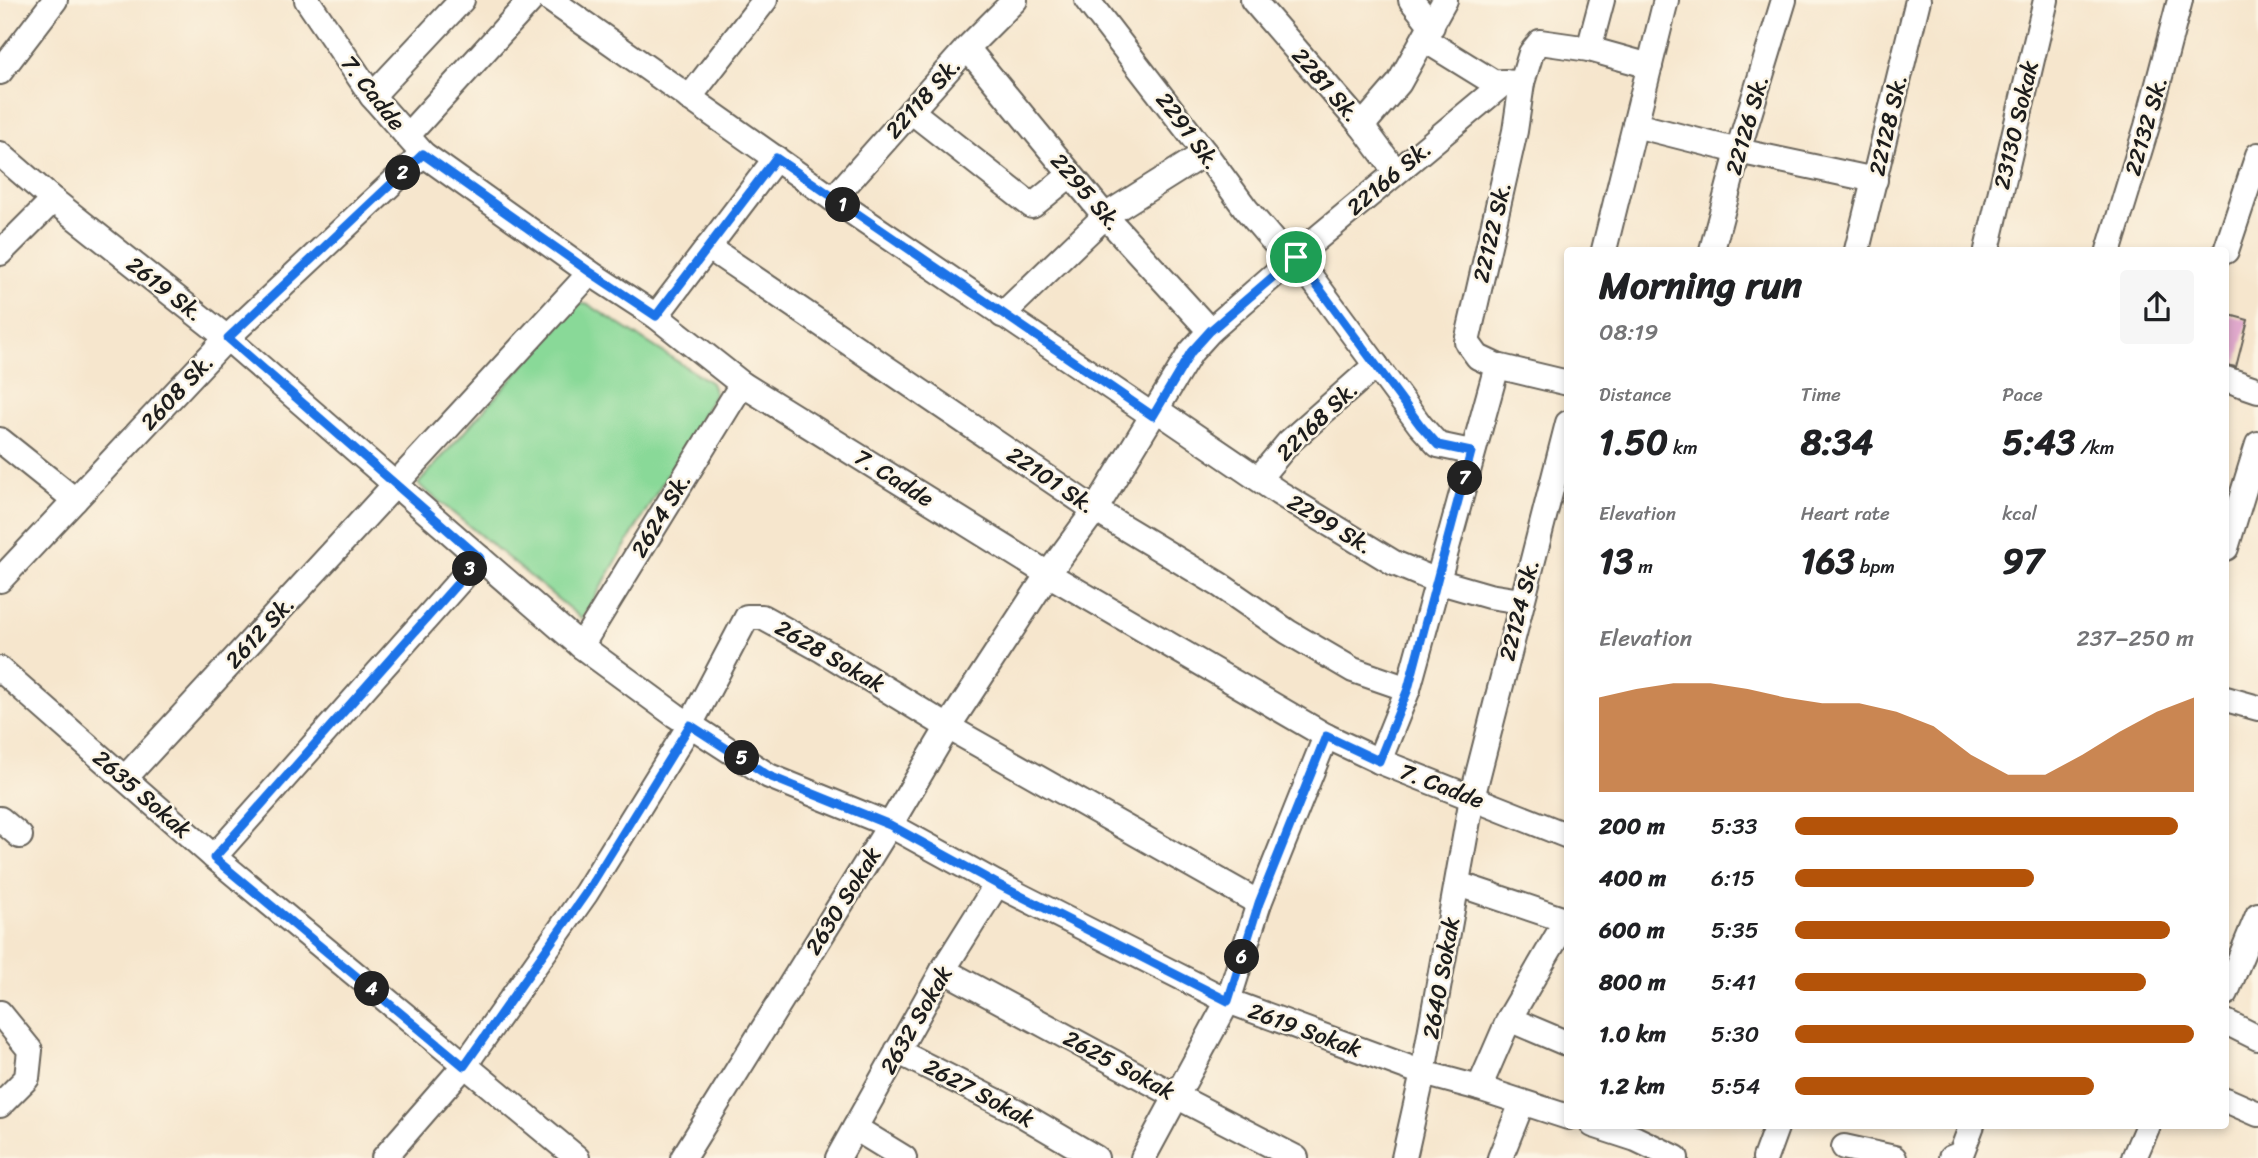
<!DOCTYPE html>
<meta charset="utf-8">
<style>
body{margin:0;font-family:Sriracha,sans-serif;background:#f6f6f6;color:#202124;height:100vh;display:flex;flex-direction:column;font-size:26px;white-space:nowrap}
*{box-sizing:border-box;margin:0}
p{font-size:23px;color:#757577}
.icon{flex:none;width:38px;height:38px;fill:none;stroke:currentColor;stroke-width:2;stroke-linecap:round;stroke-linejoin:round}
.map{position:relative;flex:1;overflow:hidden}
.side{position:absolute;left:1564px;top:247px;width:665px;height:882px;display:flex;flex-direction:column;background:#fff;border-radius:7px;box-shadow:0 4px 10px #0003}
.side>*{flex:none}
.pin{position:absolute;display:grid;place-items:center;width:60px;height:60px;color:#fff;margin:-30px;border:4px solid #fff;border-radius:50%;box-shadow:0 2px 7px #0007}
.km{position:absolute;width:35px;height:35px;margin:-18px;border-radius:50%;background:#222;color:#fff;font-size:19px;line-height:35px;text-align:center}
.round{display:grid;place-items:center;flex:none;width:74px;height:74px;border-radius:7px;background:#f6f6f6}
.overview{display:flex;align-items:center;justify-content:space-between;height:119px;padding:0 35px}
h1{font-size:38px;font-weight:700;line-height:52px}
.metrics{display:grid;grid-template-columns:repeat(3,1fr);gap:10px;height:119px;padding:7px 35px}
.metrics div{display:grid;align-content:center}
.metrics b{font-size:35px;font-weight:700}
.metrics small{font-size:19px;font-weight:400}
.metrics p{font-size:19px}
.chart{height:196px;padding:14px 35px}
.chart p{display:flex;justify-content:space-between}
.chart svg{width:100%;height:126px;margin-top:7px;fill:#b45309;opacity:.7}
ul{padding:0 35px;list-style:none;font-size:23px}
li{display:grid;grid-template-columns:112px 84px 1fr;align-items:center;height:52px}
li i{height:18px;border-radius:9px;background:#b45309}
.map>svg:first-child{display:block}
.green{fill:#89d998;stroke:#527a5a;stroke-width:2}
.building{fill:#e1aacd}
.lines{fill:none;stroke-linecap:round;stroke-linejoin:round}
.minor-casing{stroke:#68635a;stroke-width:28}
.minor{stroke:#fff;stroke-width:24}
.route-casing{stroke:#fff;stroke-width:14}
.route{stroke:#1a73e8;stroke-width:9}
.labels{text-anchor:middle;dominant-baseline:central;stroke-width:5;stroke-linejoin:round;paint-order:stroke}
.street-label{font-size:23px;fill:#1c1c1c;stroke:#fcf5e5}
</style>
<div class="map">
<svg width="2258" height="1158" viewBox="0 0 2258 1158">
<rect width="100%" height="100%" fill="#fcf5e5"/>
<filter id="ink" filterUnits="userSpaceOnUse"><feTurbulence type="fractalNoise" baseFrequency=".0143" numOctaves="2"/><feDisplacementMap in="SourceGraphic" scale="14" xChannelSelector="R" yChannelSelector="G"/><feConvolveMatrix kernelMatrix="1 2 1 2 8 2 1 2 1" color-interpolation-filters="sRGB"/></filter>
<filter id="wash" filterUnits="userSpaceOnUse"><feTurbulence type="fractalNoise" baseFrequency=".00686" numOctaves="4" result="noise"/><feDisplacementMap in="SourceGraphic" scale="28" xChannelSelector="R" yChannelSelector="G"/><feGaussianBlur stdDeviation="1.57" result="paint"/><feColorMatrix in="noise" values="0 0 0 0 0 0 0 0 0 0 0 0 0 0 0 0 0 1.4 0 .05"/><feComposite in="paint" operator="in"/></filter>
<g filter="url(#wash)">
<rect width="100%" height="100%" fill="#f6e6cd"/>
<polygon class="green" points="579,303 589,305 711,383 715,394 582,619 418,484"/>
<g id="blocks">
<polygon class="building" points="2226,314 2248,320 2236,367 2226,365"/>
</g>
</g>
<g filter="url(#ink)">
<use href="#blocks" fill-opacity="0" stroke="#68635a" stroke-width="2"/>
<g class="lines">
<defs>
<g id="minor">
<polyline points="307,0 372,96 423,154 590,273 656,316 742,384 1048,574 1326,736 1379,761 1568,836"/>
<polyline points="551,0 833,199 1153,416"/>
<polyline points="1087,0 1205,153 1246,209 1290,261"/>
<polyline points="1253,0 1362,126 1396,172"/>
<polyline points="1411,0 1432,26"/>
<polyline points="1425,40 1493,82 1522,83 1531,53 1540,42 1589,49 1650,66"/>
<polyline points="967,48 1105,216 1210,331"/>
<polyline points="1589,49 1602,0"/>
<polyline points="0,72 55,0"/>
<polyline points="1522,83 1515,131 1467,342 1478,357 1497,366 1568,383"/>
<polyline points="372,96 462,0"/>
<polyline points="689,98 765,0"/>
<polyline points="911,111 1032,206 1070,175"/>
<polyline points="1635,125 1738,151 1875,180"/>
<polyline points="1362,126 1399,83 1445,0"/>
<polyline points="407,136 531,0"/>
<polyline points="0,154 53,200 227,338 581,646 675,715 769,776 890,825 997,884 1228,1001 1423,1073 1479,1088 1568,1117"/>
<polyline points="833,199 967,48 1015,0"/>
<polyline points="708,247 1095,510 1220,585 1288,632 1353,670 1408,689"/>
<polyline points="1604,250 1666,0"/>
<polyline points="1712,250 1741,141 1784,0"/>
<polyline points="1857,250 1918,0"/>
<polyline points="1987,250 2046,0"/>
<polyline points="2109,250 2147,126 2180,0"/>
<polyline points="2226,251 2258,155"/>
<polyline points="0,253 53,200"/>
<polyline points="1296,257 1420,425 1438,445 1471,452"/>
<polyline points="1002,315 1105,216 1205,153"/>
<polyline points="656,316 776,158"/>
<polyline points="2226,379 2258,390"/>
<polyline points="1157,410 1279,493 1394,563 1437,581 1489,596 1521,601"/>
<polyline points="0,440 75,500"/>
<polyline points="1259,478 1289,442 1376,365"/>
<polyline points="2226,548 2258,444"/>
<polyline points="0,580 227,338 423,154"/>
<polyline points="581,646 742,384"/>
<polyline points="0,669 214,857 577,1158"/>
<polyline points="2226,699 2258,708"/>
<polyline points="1379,761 1408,689 1497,366"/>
<polyline points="125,778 590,273"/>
<polyline points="0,819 20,836"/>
<polyline points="214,857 480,558"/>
<polyline points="1458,884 1568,921"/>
<polyline points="943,970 1176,1096 1296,1158"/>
<polyline points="2226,993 2258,915"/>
<polyline points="0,1013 30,1050 27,1078 0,1105"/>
<polyline points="1509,1019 1568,1044"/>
<polyline points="2226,1022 2258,1038"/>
<polyline points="897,1051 1016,1111 1096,1158"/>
<polyline points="1479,1088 1509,1019 1566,921"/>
<polyline points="2226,1100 2258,1114"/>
<polyline points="1593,1125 1636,1139 1676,1158"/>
<polyline points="855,1128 904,1158"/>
<polyline points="1844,1147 1894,1158"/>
<polyline points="384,1158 464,1066 586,893 690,725 747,617 762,617 822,650 948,727 1259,903"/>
<polyline points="683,1158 890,825 948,727 1048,574 1095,510 1191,352 1210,331 1290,261 1505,82"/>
<polyline points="838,1158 943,970 997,884"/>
<polyline points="1143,1158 1228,1001 1259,903 1326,736"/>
<polyline points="1404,1158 1423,1073 1472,798 1568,423"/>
<polyline points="1500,1158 1522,1103"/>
<polyline points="1765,1158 1777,1125"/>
<polyline points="1951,1158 1961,1154 1972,1125"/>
<polyline points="2134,1158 2148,1125"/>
</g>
</defs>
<use href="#minor" class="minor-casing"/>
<use href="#minor" class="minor"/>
</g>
</g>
<g class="lines" filter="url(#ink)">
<defs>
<polygon id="route" points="423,154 590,272 656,316 776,158 1153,416 1191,352 1210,331 1296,257 1420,425 1438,445 1471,452 1408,689 1379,761 1326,736 1259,903 1228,1001 997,884 890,825 769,776 690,725 586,893 464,1066 214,858 480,558 228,338"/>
</defs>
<use href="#route" class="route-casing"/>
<use href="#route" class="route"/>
</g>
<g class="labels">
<g class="street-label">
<text transform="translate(1326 85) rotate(49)">2281 Sk.</text>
<text transform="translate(373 93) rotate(52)">7. Cadde</text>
<text transform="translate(923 98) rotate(-48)">22118 Sk.</text>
<text transform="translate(1747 125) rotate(-74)">22126 Sk.</text>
<text transform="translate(1888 125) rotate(-77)">22128 Sk.</text>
<text transform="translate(2016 125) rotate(-77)">23130 Sokak</text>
<text transform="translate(2146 126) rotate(-74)">22132 Sk.</text>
<text transform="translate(1188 131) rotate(53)">2291 Sk.</text>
<text transform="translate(1389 178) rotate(-40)">22166 Sk.</text>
<text transform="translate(1086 192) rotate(49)">2295 Sk.</text>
<text transform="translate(1492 232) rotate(-77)">22122 Sk.</text>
<text transform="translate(165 289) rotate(38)">2619 Sk.</text>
<text transform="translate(177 392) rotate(-47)">2608 Sk.</text>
<text transform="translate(1317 421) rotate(-44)">22168 Sk.</text>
<text transform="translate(894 478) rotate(32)">7. Cadde</text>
<text transform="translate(1051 480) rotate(34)">22101 Sk.</text>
<text transform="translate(661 515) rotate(-59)">2624 Sk.</text>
<text transform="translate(1330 524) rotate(31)">2299 Sk.</text>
<text transform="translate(1519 610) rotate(-76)">22124 Sk.</text>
<text transform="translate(260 632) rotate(-47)">2612 Sk.</text>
<text transform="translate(830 656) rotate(30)">2628 Sokak</text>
<text transform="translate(1442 786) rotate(21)">7. Cadde</text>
<text transform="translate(142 794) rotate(41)">2635 Sokak</text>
<text transform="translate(843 901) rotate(-58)">2630 Sokak</text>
<text transform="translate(1441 978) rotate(-80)">2640 Sokak</text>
<text transform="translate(916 1020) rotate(-60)">2632 Sokak</text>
<text transform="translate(1305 1030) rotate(20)">2619 Sokak</text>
<text transform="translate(1119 1065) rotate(28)">2625 Sokak</text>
<text transform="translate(979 1093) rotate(28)">2627 Sokak</text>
</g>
</g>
</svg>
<div class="pin" style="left:1296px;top:257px;background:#1e9e55"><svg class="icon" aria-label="arrive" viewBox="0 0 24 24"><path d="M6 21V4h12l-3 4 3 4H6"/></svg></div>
<b class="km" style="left:843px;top:205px">1</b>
<b class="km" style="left:403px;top:173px">2</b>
<b class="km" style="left:470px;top:569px">3</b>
<b class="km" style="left:372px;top:989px">4</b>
<b class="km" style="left:742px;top:758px">5</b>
<b class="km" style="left:1242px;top:957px">6</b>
<b class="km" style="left:1465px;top:478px">7</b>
<section class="side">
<div class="overview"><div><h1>Morning run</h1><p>08:19</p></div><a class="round"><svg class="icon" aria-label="share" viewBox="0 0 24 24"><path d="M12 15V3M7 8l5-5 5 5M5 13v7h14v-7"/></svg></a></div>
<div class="metrics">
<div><p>Distance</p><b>1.50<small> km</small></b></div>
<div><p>Time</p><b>8:34</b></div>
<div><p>Pace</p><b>5:43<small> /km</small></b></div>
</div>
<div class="metrics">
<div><p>Elevation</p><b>13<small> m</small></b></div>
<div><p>Heart rate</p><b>163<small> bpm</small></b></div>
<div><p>kcal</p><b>97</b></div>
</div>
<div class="chart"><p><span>Elevation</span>237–250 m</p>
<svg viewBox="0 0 160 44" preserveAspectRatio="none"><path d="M0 44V11L10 8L20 6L30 6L40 8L50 11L60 13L70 13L80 16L90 21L100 31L110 38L120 38L130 31L140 23L150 16L160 11V44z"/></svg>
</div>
<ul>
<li><b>200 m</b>5:33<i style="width:96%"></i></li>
<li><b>400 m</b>6:15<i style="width:60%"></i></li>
<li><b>600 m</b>5:35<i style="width:94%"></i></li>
<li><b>800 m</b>5:41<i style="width:88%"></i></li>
<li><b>1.0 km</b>5:30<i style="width:100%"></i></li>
<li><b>1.2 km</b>5:54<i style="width:75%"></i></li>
</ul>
</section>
</div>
